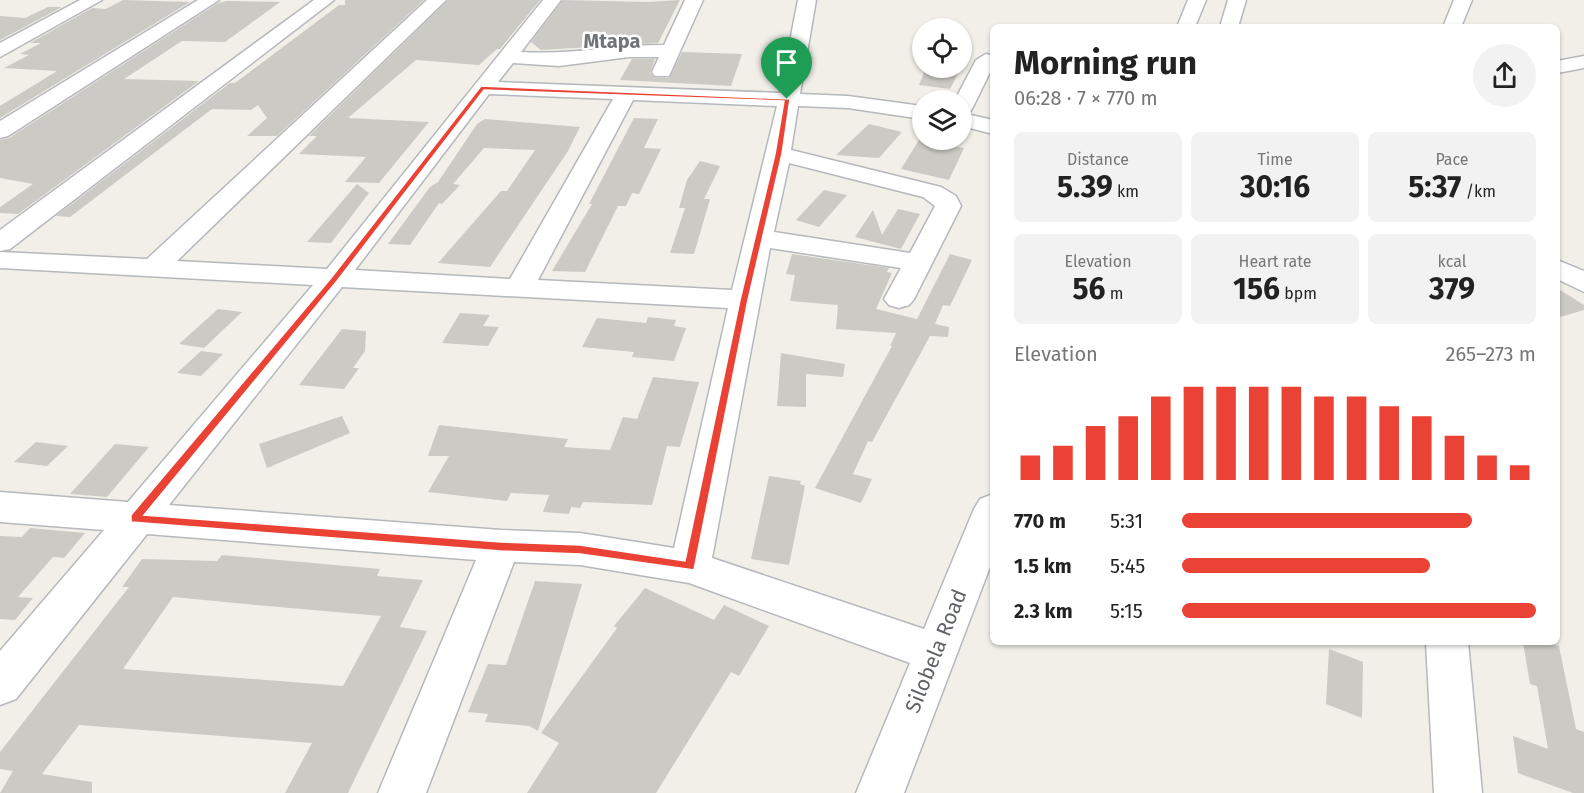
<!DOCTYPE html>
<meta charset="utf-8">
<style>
body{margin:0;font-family:"Fira Sans",sans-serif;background:#f2f2f2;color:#222;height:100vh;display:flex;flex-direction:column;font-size:22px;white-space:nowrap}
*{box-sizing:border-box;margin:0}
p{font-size:20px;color:#767676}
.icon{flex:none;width:33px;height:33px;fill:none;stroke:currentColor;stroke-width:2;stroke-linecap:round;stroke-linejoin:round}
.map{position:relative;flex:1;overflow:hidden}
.details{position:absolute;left:990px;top:24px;width:570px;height:621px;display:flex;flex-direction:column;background:#fff;border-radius:9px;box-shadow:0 2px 4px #0004}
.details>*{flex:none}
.fabs{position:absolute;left:912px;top:18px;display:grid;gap:12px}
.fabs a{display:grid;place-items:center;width:60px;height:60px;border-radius:50%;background:#fff;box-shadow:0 2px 4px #0004;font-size:30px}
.pin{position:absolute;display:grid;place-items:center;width:51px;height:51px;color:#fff;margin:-62px -26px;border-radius:50% 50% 50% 0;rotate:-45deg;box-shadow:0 0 6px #0007}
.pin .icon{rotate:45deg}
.round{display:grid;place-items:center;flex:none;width:63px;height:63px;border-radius:32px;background:#f2f2f2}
.head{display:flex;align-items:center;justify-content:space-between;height:102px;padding:0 24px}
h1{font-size:33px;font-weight:700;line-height:45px}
.stats{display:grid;grid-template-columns:repeat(3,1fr);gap:9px;height:102px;padding:6px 24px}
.stats div{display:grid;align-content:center;border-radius:9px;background:#f2f2f2;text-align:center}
.stats b{font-size:30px;font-weight:700}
.stats small{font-size:16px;font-weight:400}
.stats p{font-size:16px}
.chart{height:168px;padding:12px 24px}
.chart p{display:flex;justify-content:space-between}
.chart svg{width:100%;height:108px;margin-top:6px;stroke:#ea4335;stroke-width:6}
ul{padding:0 24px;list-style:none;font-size:20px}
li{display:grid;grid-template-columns:96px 72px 1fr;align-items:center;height:45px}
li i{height:15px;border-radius:8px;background:#ea4335}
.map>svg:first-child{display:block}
.building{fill:#cccac5;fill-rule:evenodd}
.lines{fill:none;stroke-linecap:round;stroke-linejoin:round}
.minor-casing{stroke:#b5b8bc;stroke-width:3}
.minor{fill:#fff;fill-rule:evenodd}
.route{fill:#ea4335;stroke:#fff;stroke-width:1.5;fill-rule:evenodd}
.labels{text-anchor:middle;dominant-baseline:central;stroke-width:5;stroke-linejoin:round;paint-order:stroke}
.far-district-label{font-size:20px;font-weight:bold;fill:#70757a;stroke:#fff}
.near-street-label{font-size:21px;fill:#5f6368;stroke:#fff}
</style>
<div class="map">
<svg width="1584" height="793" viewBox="0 0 1584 793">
<rect width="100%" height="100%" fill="#f1efe8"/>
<g class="building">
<polygon points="123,0 190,2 0,118 0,106 57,71 4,68 29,55 20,54 41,43 30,43 92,8 106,9"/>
<polygon points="345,0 424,0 277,136 247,136 267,118 258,105 251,110 212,109 70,217 56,216 230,83 235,83 339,5 345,5"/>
<polygon points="448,0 540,0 500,49 497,49 479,65 416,60 348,118 429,122 379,183 345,182 366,157 299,154 317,136 309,136"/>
<polygon points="563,0 647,2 680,0 658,43 541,50 531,42"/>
<polygon points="227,1 280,2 225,42 182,41 124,79 199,81 18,214 0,213 0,207 33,184 0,178 0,140 9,138 218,3"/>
<polygon points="48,7 62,7 0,40 0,16 25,18"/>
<polygon points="682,52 742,54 731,86 620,80 632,59 655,59 650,73 655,78 669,78"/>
<polygon points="926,68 961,68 950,89 919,85"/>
<polygon points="634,118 658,119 644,148 661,149 639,194 632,193 626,206 618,206 585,272 552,271 592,204 589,204"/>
<polygon points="485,119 580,127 568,151 490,267 438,263 501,191 507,191 535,150 484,148 453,184 460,185 442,204 439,203 410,245 388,244 430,187 438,182 477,124"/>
<polygon points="869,124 902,132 879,158 836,155"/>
<polygon points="919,140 946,140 943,145 964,148 949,180 901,169"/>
<polygon points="700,161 720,166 704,199 710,199 694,254 670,253 685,208 679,208 687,180"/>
<polygon points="357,184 369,193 331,243 307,242"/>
<polygon points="824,190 847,195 819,227 796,220"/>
<polygon points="898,209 920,214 901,249 855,237 873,210 882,235"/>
<polygon points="792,254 889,268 887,272 892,273 876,309 917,319 950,254 972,260 950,306 943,305 935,324 949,327 948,337 930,336 872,442 868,441 853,474 872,479 861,503 815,488 892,346 890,346 896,333 836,329 838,305 790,301 795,275 786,274"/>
<polygon points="1557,288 1584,305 1584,310 1557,318"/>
<polygon points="218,309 242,312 204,348 179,344"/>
<polygon points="460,313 490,315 483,326 499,327 488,346 442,343"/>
<polygon points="648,317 676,320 674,326 686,328 674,361 632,357 634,352 582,347 597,318 646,323"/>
<polygon points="342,329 366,331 365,351 353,368 359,368 344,389 299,385"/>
<polygon points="201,351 223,354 201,376 177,373"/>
<polygon points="781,353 845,364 843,377 806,374 806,407 777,406"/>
<polygon points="653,377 699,382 680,447 667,446 652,505 583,502 580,508 571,507 569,514 543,512 549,495 511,493 507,501 428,492 449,456 428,456 439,425 568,439 564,447 610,450 623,417 637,419"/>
<polygon points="342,416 350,433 267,468 259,444"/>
<polygon points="36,442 68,446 47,466 14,462"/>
<polygon points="115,444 149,447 107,497 70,494"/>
<polygon points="769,476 801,481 800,484 805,486 789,565 751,559"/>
<polygon points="30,528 85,533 64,558 53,557 18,597 33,598 15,620 0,619 0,536 22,537"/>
<path d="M 222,555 L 380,569 L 377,576 L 423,580 L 400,627 L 427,631 L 348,793 L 285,793 L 312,743 L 79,725 L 42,774 L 92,782 L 92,793 L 0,793 L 13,771 L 0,769 L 0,752 L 129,587 L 122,587 L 142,559 L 217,561 ZM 173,597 L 256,605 L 381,616 L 343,686 L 123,669 Z"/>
<polygon points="535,581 582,584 538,731 529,726 485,722 488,714 468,712 488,664 506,665"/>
<polygon points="645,588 714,620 724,605 769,626 739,676 731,672 656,793 527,793 559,743 541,733 617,628 614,626"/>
<polygon points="1523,642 1546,642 1559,646 1576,729 1584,732 1584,793 1573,793 1518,773 1513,736 1548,749 1537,686 1530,684"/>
<polygon points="1329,649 1363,662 1362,718 1326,704"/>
</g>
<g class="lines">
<defs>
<g id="minor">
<polygon points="80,0 102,0 0,57 0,43"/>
<polygon points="198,0 219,0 8,136 0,138 0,121"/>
<polygon points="314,0 334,0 10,249 0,251 0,230"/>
<path d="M 427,0 L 446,0 L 177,261 L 327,269 L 543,0 L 561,0 L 521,52 C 570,55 616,45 664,45 L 685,0 L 703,0 L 669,76 L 655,76 L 652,72 L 659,57 L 629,57 L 559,66 L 513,63 L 498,82 L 780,93 L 798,0 L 816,0 L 800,94 L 848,96 L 922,106 L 922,119 L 848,108 L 798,106 L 791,150 L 941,187 L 956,196 L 961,206 L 914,299 L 909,305 L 899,308 L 889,305 L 884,299 L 901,268 L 770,248 L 712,558 L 924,629 L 974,509 L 980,499 L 993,494 L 993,559 L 904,793 L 856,793 L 910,663 L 689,583 L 580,565 L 514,562 L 426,793 L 378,793 L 476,560 L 147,534 L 16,699 L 0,705 L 0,651 L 104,530 L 0,522 L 0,492 L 128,502 L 313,285 L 0,268 L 0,252 L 147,259 ZM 489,94 L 613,99 L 510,279 L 355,270 ZM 633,100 L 777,106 L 732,290 L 538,280 ZM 789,163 L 923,197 L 935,206 L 910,253 L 774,232 ZM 342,287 L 728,308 L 674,548 L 580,533 L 501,530 L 169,505 Z"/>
<polygon points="1188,0 1206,0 1195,27 1177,27"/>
<polygon points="1228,0 1246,0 1238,27 1220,27"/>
<polygon points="1454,0 1472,0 1461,27 1443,27"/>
<polygon points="986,54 993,56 993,66 973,107 970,112 962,113 993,120 993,134 962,126 962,100 955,100 976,60"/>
<polygon points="1584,56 1584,68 1557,73 1557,61"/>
<polygon points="1557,260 1584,271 1584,292 1557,279"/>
<polygon points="1426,642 1468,642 1482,793 1434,793"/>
</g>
</defs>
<use href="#minor" class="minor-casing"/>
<use href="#minor" class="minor"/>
</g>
<path class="route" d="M 481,86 L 790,99 L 782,154 L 748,300 L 694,570 L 580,554 L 501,551 L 131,522 L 131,515 L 331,278 ZM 484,90 L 784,101 L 775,154 L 740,300 L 685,561 L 580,545 L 501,542 L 144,515 L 337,281 Z"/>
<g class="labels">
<g class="far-district-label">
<text x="612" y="41">Mtapa</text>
</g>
<g class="near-street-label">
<text transform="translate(936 651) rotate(-68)">Silobela Road</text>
</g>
</g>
</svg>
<div class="fabs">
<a><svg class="icon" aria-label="locate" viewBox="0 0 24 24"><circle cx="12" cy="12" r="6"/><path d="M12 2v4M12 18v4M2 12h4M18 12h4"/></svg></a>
<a><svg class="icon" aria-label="layers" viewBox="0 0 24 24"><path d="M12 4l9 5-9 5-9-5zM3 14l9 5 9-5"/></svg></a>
</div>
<div class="pin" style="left:787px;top:99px;background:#1e9e55"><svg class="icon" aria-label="arrive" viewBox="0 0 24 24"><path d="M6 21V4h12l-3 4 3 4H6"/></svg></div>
<section class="details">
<div class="head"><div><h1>Morning run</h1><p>06:28 · 7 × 770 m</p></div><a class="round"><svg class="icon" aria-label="share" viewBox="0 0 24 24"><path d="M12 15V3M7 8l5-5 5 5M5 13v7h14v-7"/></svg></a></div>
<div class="stats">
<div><p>Distance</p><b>5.39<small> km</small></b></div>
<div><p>Time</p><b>30:16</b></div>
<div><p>Pace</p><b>5:37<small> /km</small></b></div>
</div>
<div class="stats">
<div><p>Elevation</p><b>56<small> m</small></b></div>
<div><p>Heart rate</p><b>156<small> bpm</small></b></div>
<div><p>kcal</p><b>379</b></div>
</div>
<div class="chart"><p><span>Elevation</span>265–273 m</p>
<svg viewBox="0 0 160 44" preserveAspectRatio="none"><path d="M5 44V34M15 44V30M25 44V22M35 44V18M45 44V10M55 44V6M65 44V6M75 44V6M85 44V6M95 44V10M105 44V10M115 44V14M125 44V18M135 44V26M145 44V34M155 44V38"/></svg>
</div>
<ul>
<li><b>770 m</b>5:31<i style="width:82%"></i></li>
<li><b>1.5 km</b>5:45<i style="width:70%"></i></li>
<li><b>2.3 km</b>5:15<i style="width:100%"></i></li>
</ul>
</section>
</div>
